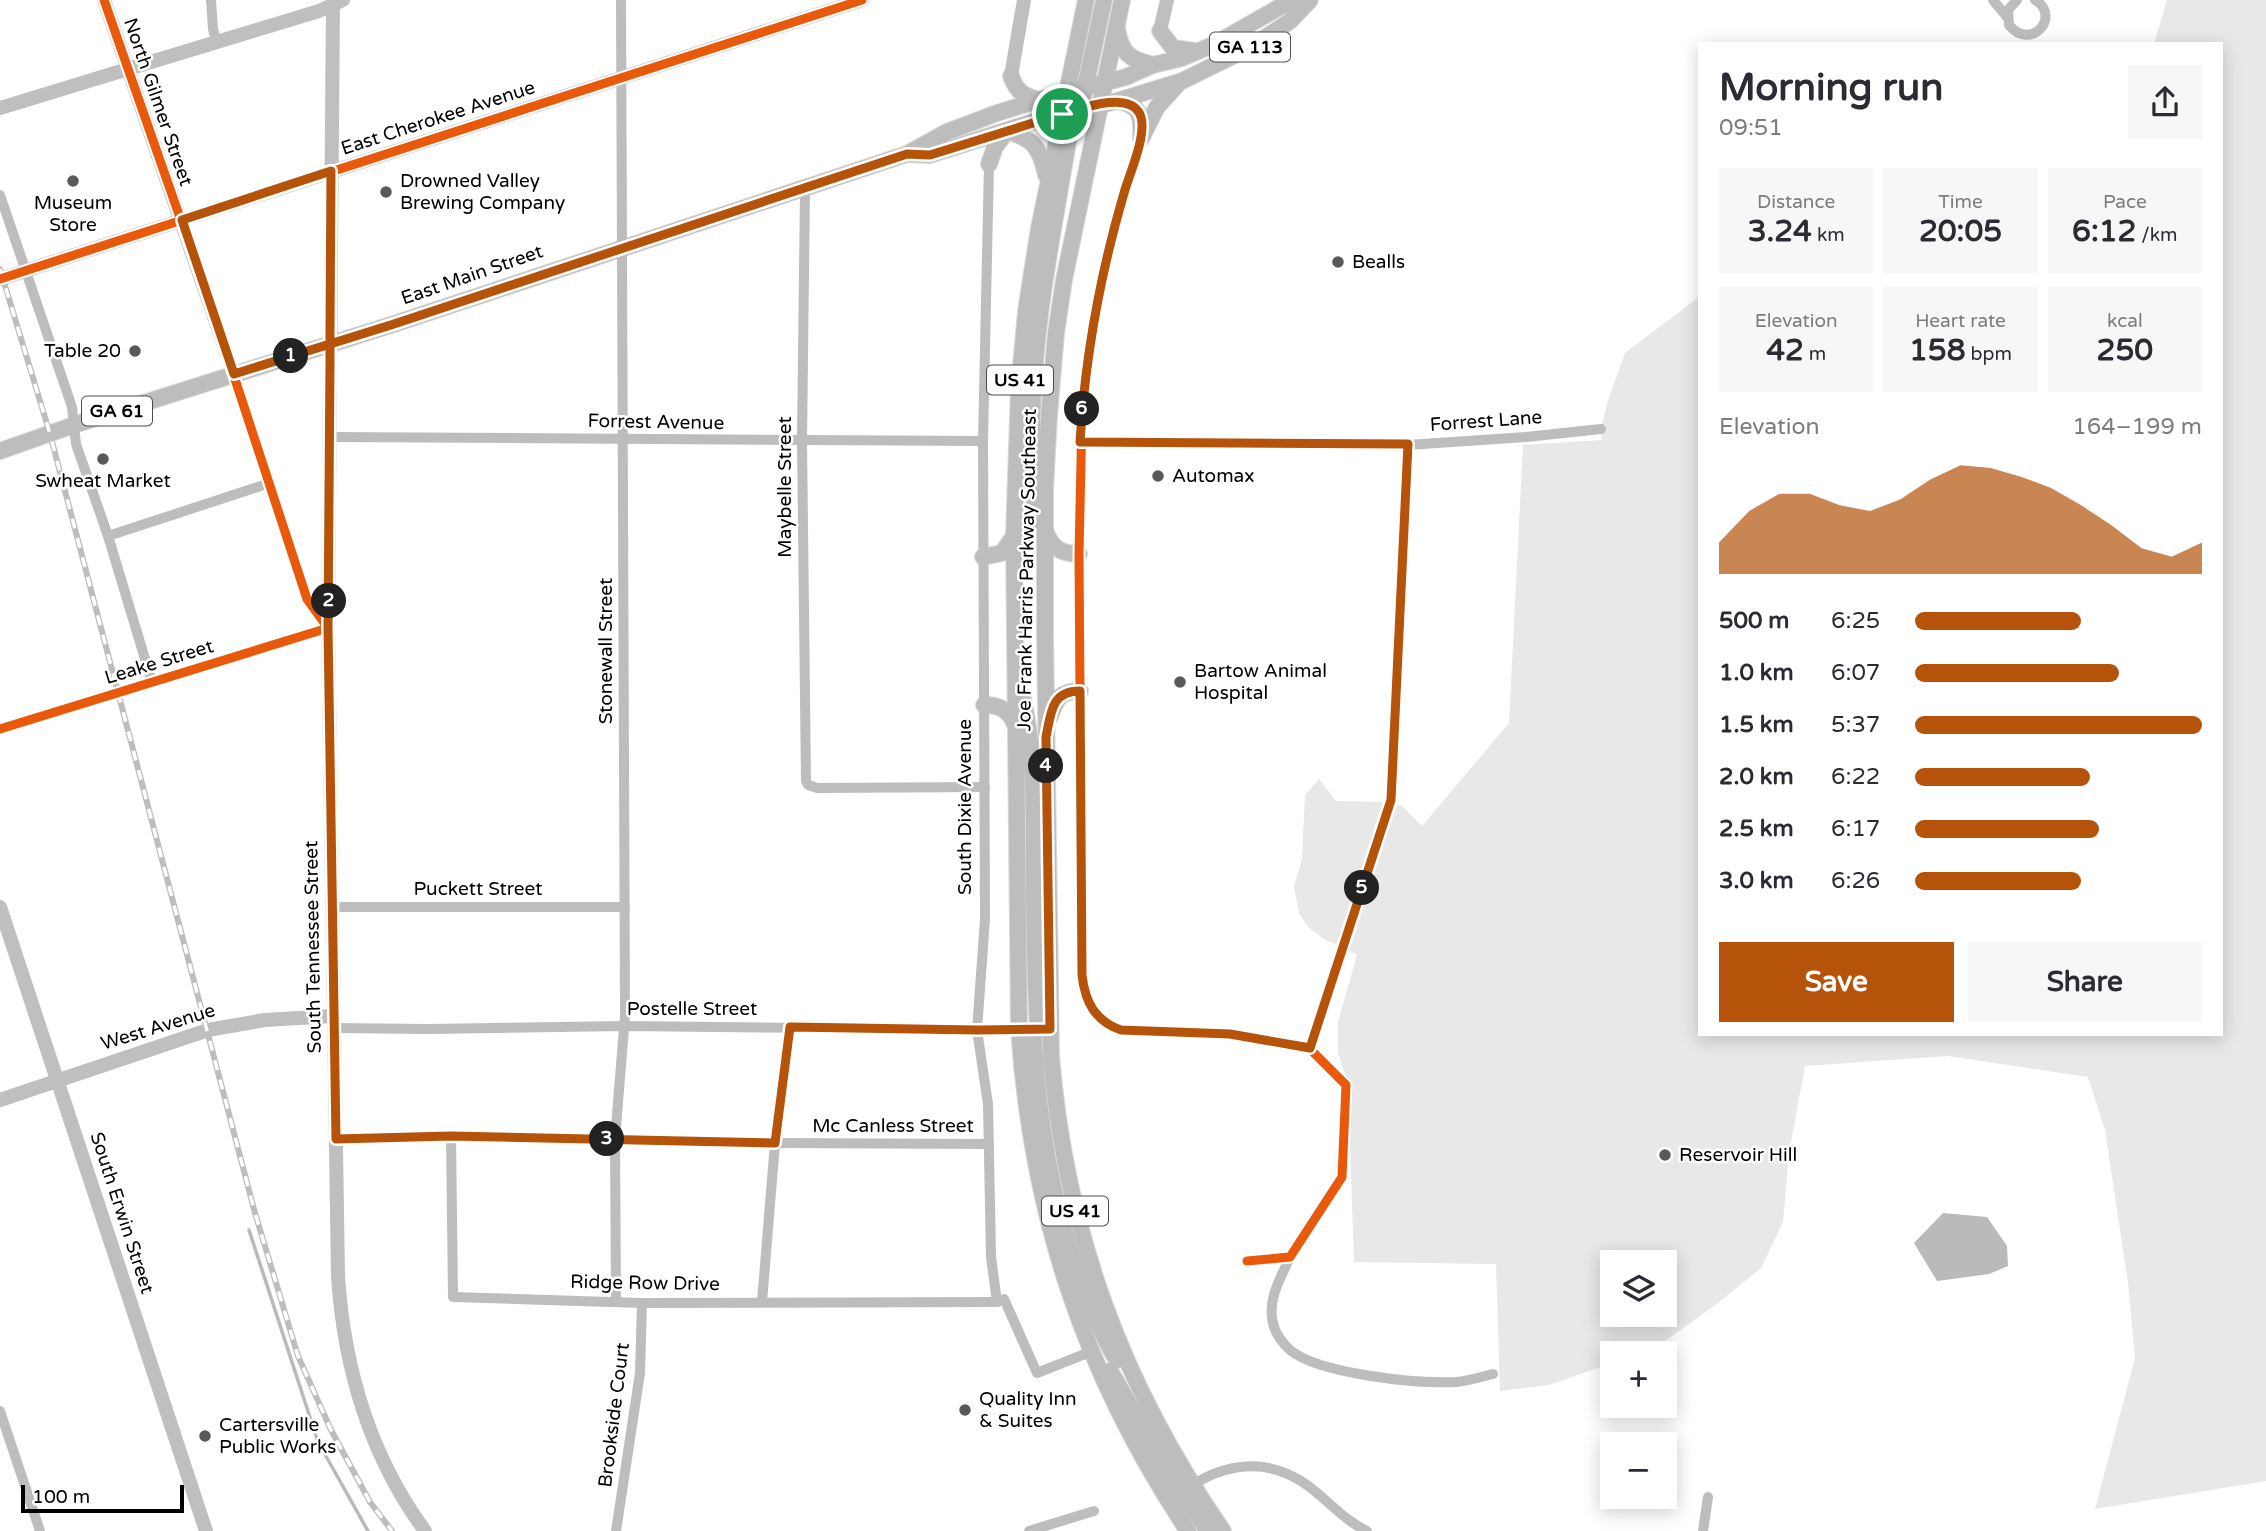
<!DOCTYPE html>
<meta charset="utf-8">
<style>
body{margin:0;font-family:"Varela Round",sans-serif;background:#f7f7f7;color:#2b2b33;height:100vh;display:flex;flex-direction:column;font-size:26px;white-space:nowrap}
*{box-sizing:border-box;margin:0}
p{font-size:23px;color:#7c7c81}
.icon{flex:none;width:38px;height:38px;fill:none;stroke:currentColor;stroke-width:2;stroke-linecap:round;stroke-linejoin:round}
.map{position:relative;flex:1;overflow:hidden}
.side{position:absolute;left:1698px;top:42px;width:525px;height:994px;display:flex;flex-direction:column;background:#fff;border-radius:0px;box-shadow:0 4px 18px #0003}
.side>*{flex:none}
.controls{position:absolute;left:1600px;top:1250px;display:grid;gap:14px}
.controls a{display:grid;place-items:center;width:77px;height:77px;border-radius:0px;background:#fff;box-shadow:0 4px 18px #0003;font-size:35px}
.scale{position:absolute;left:21px;bottom:18px;width:163px;box-sizing:border-box;padding-left:7px;border:4px solid #000;border-top:0;font-size:19px;line-height:24px;white-space:nowrap;color:#000;-webkit-text-stroke:5px #fff;paint-order:stroke}
.pin{position:absolute;display:grid;place-items:center;width:60px;height:60px;color:#fff;margin:-30px;border:4px solid #fff;border-radius:50%;box-shadow:0 2px 7px #0007}
.km{position:absolute;width:35px;height:35px;margin:-18px;border-radius:50%;background:#222;color:#fff;font-size:19px;line-height:35px;text-align:center}
.round{display:grid;place-items:center;flex:none;width:74px;height:74px;border-radius:0px;background:#f7f7f7}
.summary{display:flex;align-items:center;justify-content:space-between;height:119px;padding:0 21px}
h1{font-size:38px;font-weight:700;line-height:52px}
.figures{display:grid;grid-template-columns:repeat(3,1fr);gap:10px;height:119px;padding:7px 21px}
.figures div{display:grid;align-content:center;border-radius:0px;background:#f7f7f7;text-align:center}
.figures b{font-size:30px;font-weight:700}
.figures small{font-size:19px;font-weight:400}
.figures p{font-size:19px}
.chart{height:196px;padding:14px 21px}
.chart p{display:flex;justify-content:space-between}
.chart svg{width:100%;height:126px;margin-top:7px;fill:#b45309;opacity:.7}
.action{display:flex;gap:14px;margin-top:auto;padding:14px 21px}
.action a{flex:1;height:80px;border-radius:0px;background:#b45309;color:#fff;font-size:28px;font-weight:700;line-height:80px;text-align:center}
.action a+a{background:#f7f7f7;color:#2b2b33}
ul{padding:0 21px;list-style:none;font-size:23px}
li{display:grid;grid-template-columns:112px 84px 1fr;align-items:center;height:52px}
li i{height:18px;border-radius:9px;background:#b45309}
.map>svg:first-child{display:block}
.green{fill:#e8e8e8;fill-rule:evenodd}
.water{fill:#bababa}
.lines{fill:none;stroke-linecap:round;stroke-linejoin:round}
.stream{stroke:#bababa;stroke-width:3.5}
.primary-casing{stroke:#dbdbdb;stroke-width:18}
.street{stroke:#bdbdbd;stroke-width:10}
.secondary{stroke:#bfbfbf;stroke-width:14}
.primary{stroke:#bdbdbd;stroke-width:16}
.rail-casing{stroke:#bdbdbd;stroke-width:6}
.rail{stroke:#fff;stroke-width:3.5;stroke-dasharray:10;stroke-linecap:butt}
.secondary-bridge{stroke:#bfbfbf;stroke-width:14}
.cycleway-casing{stroke:#fff;stroke-width:13}
.cycleway{stroke:#e8590c;stroke-width:9}
.route-casing{stroke:#fff;stroke-width:14}
.route{stroke:#b45309;stroke-width:9}
.poi-dot{fill:#595959;stroke:#fff;stroke-width:2.5}
.labels{text-anchor:middle;dominant-baseline:central;stroke-width:5;stroke-linejoin:round;paint-order:stroke}
.shield{fill:#fff;stroke:#4c4c4c;stroke-width:2}
.shield-label{font-size:18px;font-weight:bold;fill:#000}
.street-label{font-size:19px;fill:#000;stroke:#fff}
.poi-label{font-size:19px;fill:#000;stroke:#fff;text-anchor:start}
</style>
<div class="map">
<svg width="2266" height="1531" viewBox="0 0 2266 1531">
<rect width="100%" height="100%" fill="#fff"/>
<path class="green" d="M 2167,0 L 2266,0 L 2266,1481 L 2095,1509 L 2135,1358 L 2128,1283 L 2105,1130 L 2088,1077 L 1948,1056 L 1805,1066 L 1789,1153 L 1783,1222 L 1761,1268 L 1718,1303 L 1655,1348 L 1642,1353 L 1612,1353 L 1612,1363 L 1549,1385 L 1500,1391 L 1496,1264 L 1354,1262 L 1348,1084 L 1338,1053 L 1338,1022 L 1357,955 L 1324,939 L 1308,927 L 1299,913 L 1294,886 L 1302,859 L 1305,795 L 1319,779 L 1336,801 L 1387,802 L 1402,806 L 1422,826 L 1509,723 L 1523,445 L 1602,440 L 1601,429 L 1607,403 L 1625,353 L 1699,297 L 1699,1034 L 2221,1034 L 2221,44 L 2154,44 ZM 1612,1262 L 1664,1262 L 1664,1314 L 1612,1314 Z"/>
<polygon class="water" points="1943,1213 1987,1217 2007,1246 2008,1266 1989,1274 1937,1281 1914,1243"/>
<g class="lines">
<polyline class="stream" points="249,1230 318,1442 368,1531"/>
<defs>
<g id="primary">
<path d="M 1086,0 L 1039,228 L 1026,311 L 1019,388 L 1014,536 L 1019,1030 C 1032,1216 1084,1375 1188,1531"/>
<path d="M 1122,0 L 1064,280 L 1056,333 L 1049,416 L 1045,488 L 1045,634 L 1051,1056 C 1066,1233 1122,1385 1223,1531"/>
<path d="M 1117,29 C 1122,54 1129,59 1153,65"/>
<polyline points="1160,31 1173,48 1194,51"/>
<path d="M 1011,76 C 1017,92 1023,96 1039,100"/>
<polyline points="1083,97 1104,0"/>
<path d="M 1117,101 C 1140,105 1142,115 1141,136"/>
<path d="M 1007,131 C 1034,139 1040,148 1046,175"/>
<polyline points="1141,139 1157,107 1177,85"/>
<polyline points="907,154 930,155 1039,120 1117,101 1182,81 1247,49 1277,30 1290,21 1310,0"/>
<polyline points="989,164 995,147 1007,131"/>
<polyline points="0,451 74,425 394,324 907,154 947,132 997,113 1039,100 1126,77 1153,65 1182,58 1215,44 1292,0"/>
<path d="M 1037,520 C 1031,486 1032,452 1032,418 C 1034,314 1057,214 1073,111 L 1070,105"/>
<path d="M 1045,530 C 1051,547 1060,554 1079,554"/>
<polyline points="983,557 1002,553 1014,536"/>
<path d="M 1022,695 C 1035,749 1034,807 1034,862 C 1034,918 1035,974 1038,1030"/>
<path d="M 984,705 C 999,705 1008,709 1015,724"/>
<path d="M 1050,717 C 1056,699 1060,691 1080,691"/>
<path d="M 1033,1030 C 1038,1126 1054,1223 1093,1312 C 1100,1328 1107,1345 1117,1360"/>
<polyline points="1110,1371 1174,1481 1208,1531"/>
</g>
</defs>
<use href="#primary" class="primary-casing"/>
<g class="street">
<polyline points="211,0 213,29 216,41"/>
<polyline points="1993,0 2008,18"/>
<path d="M 2017,0 L 2008,10 L 2009,25 C 2031,52 2062,16 2035,0"/>
<polyline points="1141,139 1114,228 1094,315 1082,416 1079,554 1082,975 1084,993 1092,1010 1114,1027 1131,1031 1230,1033 1309,1048 1346,1085 1342,1177 1290,1257 1247,1261"/>
<polyline points="989,164 983,441 985,919 977,1030 988,1104 991,1257 997,1302 1004,1299 1037,1373 1090,1352"/>
<polyline points="805,188 802,441 806,781 808,785 817,788 985,787"/>
<polyline points="0,195 72,407 76,444 108,536 152,682"/>
<polyline points="329,437 983,441"/>
<polyline points="1080,442 1408,445 1526,437 1601,429"/>
<polyline points="108,536 270,483"/>
<polyline points="0,729 328,628 307,599 234,374"/>
<polyline points="332,907 625,907"/>
<polyline points="333,1028 429,1029 625,1026 1022,1030"/>
<polyline points="1309,1048 1391,800 1408,445"/>
<polyline points="451,1136 453,1297 642,1303 997,1302"/>
<polyline points="336,1139 451,1136 775,1143 989,1144"/>
<path d="M 1290,1257 C 1281,1277 1267,1300 1273,1323 C 1275,1333 1283,1344 1290,1350 C 1319,1374 1417,1384 1456,1382 C 1468,1381 1481,1377 1493,1374"/>
<polyline points="616,1302 615,1139 625,1016 621,0"/>
<polyline points="762,1302 775,1143 790,1027"/>
<polyline points="0,1411 40,1531"/>
<path d="M 1193,1485 C 1226,1463 1266,1459 1301,1481 C 1325,1496 1341,1519 1367,1531"/>
<polyline points="616,1531 640,1373 642,1303"/>
<polyline points="1029,1531 1094,1511"/>
<polyline points="1703,1531 1708,1497"/>
</g>
<g class="secondary">
<polyline points="104,0 234,374"/>
<path d="M 333,0 L 328,628 L 338,1276 C 344,1368 370,1456 425,1531"/>
<polyline points="1160,31 1167,0"/>
<polyline points="141,65 319,11 343,0"/>
<polyline points="1011,76 1024,0"/>
<polyline points="0,279 862,0"/>
<polyline points="0,907 206,1531"/>
<polyline points="0,1100 208,1030 265,1020 333,1016"/>
</g>
<use href="#primary" class="primary"/>
<defs>
<polyline id="rail" points="0,269 50,434 255,1213 298,1356 331,1430 370,1502 392,1531"/>
</defs>
<use href="#rail" class="rail-casing"/>
<use href="#rail" class="rail"/>
<polyline class="secondary-bridge" points="0,108 141,65"/>
<defs>
<g id="cycleway">
<polyline points="1141,139 1114,228 1094,315 1082,416 1079,554 1082,975 1084,993 1092,1010 1114,1027 1131,1031 1230,1033 1309,1048 1346,1085 1342,1177 1290,1257 1247,1261"/>
<polyline points="0,279 862,0"/>
<polyline points="0,729 328,628 307,599 214,315 104,0"/>
</g>
</defs>
<use href="#cycleway" class="cycleway-casing"/>
<use href="#cycleway" class="cycleway"/>
</g>
<g class="lines">
<defs>
<path id="route" d="M 1062,114 L 930,155 L 907,154 L 394,324 L 234,374 L 182,220 L 331,171 L 330,329 L 330,361 L 328,628 L 336,1139 L 451,1136 L 775,1143 L 790,1027 L 977,1030 L 1050,1029 L 1046,737 C 1051,713 1051,691 1080,691 L 1082,975 C 1085,1002 1095,1021 1121,1030 L 1230,1034 L 1310,1048 L 1391,800 L 1408,444 L 1080,442 C 1085,357 1100,275 1124,193 C 1129,174 1151,128 1138,111 C 1124,92 1081,109 1062,114"/>
</defs>
<use href="#route" class="route-casing"/>
<use href="#route" class="route"/>
</g>
<g class="poi-dot">
<circle cx="73" cy="181" r="7"/>
<circle cx="386" cy="192" r="7"/>
<circle cx="1338" cy="262" r="7"/>
<circle cx="135" cy="351" r="7"/>
<circle cx="103" cy="459" r="7"/>
<circle cx="1158" cy="476" r="7"/>
<circle cx="1180" cy="682" r="7"/>
<circle cx="1665" cy="1155" r="7"/>
<circle cx="965" cy="1410" r="7"/>
<circle cx="205" cy="1436" r="7"/>
</g>
<g class="labels">
<g class="shield">
<rect x="1210" y="32.5" width="80" height="29" rx="5"/>
<rect x="987" y="365.5" width="66" height="29" rx="5"/>
<rect x="82" y="396.5" width="70" height="29" rx="5"/>
<rect x="1042" y="1196.5" width="66" height="29" rx="5"/>
</g>
<g class="shield-label">
<text x="1250" y="47">GA 113</text>
<text x="1020" y="380">US 41</text>
<text x="117" y="411">GA 61</text>
<text x="1075" y="1211">US 41</text>
</g>
<g class="street-label">
<text transform="translate(158 102) rotate(71)">North Gilmer Street</text>
<text transform="translate(438 118) rotate(-18)">East Cherokee Avenue</text>
<text transform="translate(472 275) rotate(-19)">East Main Street</text>
<text transform="translate(1486 421) rotate(-4)">Forrest Lane</text>
<text transform="translate(656 422) rotate(1)">Forrest Avenue</text>
<text transform="translate(785 487) rotate(-90)">Maybelle Street</text>
<text transform="translate(1027 570) rotate(-89)">Joe Frank Harris Parkway Southeast</text>
<text transform="translate(606 651) rotate(-90)">Stonewall Street</text>
<text transform="translate(159 662) rotate(-17)">Leake Street</text>
<text transform="translate(965 807) rotate(-90)">South Dixie Avenue</text>
<text x="478" y="889">Puckett Street</text>
<text transform="translate(313 947) rotate(-91)">South Tennessee Street</text>
<text x="692" y="1009">Postelle Street</text>
<text transform="translate(158 1027) rotate(-17)">West Avenue</text>
<text x="893" y="1126">Mc Canless Street</text>
<text transform="translate(122 1213) rotate(72)">South Erwin Street</text>
<text transform="translate(645 1283) rotate(1)">Ridge Row Drive</text>
<text transform="translate(614 1415) rotate(-83)">Brookside Court</text>
</g>
<g class="poi-label">
<text x="400" y="181">Drowned Valley<tspan x="400" dy="22">Brewing Company</tspan></text>
<text x="73" y="203" text-anchor="middle">Museum<tspan x="73" dy="22">Store</tspan></text>
<text x="1352" y="262">Bealls</text>
<text x="121" y="351" text-anchor="end">Table 20</text>
<text x="1172" y="476">Automax</text>
<text x="103" y="481" text-anchor="middle">Swheat Market</text>
<text x="1194" y="671">Bartow Animal<tspan x="1194" dy="22">Hospital</tspan></text>
<text x="1679" y="1155">Reservoir Hill</text>
<text x="979" y="1399">Quality Inn<tspan x="979" dy="22">&amp; Suites</tspan></text>
<text x="219" y="1425">Cartersville<tspan x="219" dy="22">Public Works</tspan></text>
</g>
</g>
</svg>
<div class="controls">
<a><svg class="icon" aria-label="layers" viewBox="0 0 24 24"><path d="M12 4l9 5-9 5-9-5zM3 14l9 5 9-5"/></svg></a>
<a>+</a>
<a>−</a>
</div>
<div class="scale">100 m</div>
<div class="pin" style="left:1062px;top:114px;background:#1e9e55"><svg class="icon" aria-label="arrive" viewBox="0 0 24 24"><path d="M6 21V4h12l-3 4 3 4H6"/></svg></div>
<b class="km" style="left:291px;top:356px">1</b>
<b class="km" style="left:329px;top:601px">2</b>
<b class="km" style="left:607px;top:1139px">3</b>
<b class="km" style="left:1046px;top:766px">4</b>
<b class="km" style="left:1362px;top:888px">5</b>
<b class="km" style="left:1082px;top:409px">6</b>
<section class="side">
<div class="summary"><div><h1>Morning run</h1><p>09:51</p></div><a class="round"><svg class="icon" aria-label="share" viewBox="0 0 24 24"><path d="M12 15V3M7 8l5-5 5 5M5 13v7h14v-7"/></svg></a></div>
<div class="figures">
<div><p>Distance</p><b>3.24<small> km</small></b></div>
<div><p>Time</p><b>20:05</b></div>
<div><p>Pace</p><b>6:12<small> /km</small></b></div>
</div>
<div class="figures">
<div><p>Elevation</p><b>42<small> m</small></b></div>
<div><p>Heart rate</p><b>158<small> bpm</small></b></div>
<div><p>kcal</p><b>250</b></div>
</div>
<div class="chart"><p><span>Elevation</span>164–199 m</p>
<svg viewBox="0 0 160 44" preserveAspectRatio="none"><path d="M0 44V33L10 22L20 16L30 16L40 20L50 22L60 18L70 11L80 6L90 7L100 10L110 14L120 20L130 27L140 35L150 38L160 33V44z"/></svg>
</div>
<ul>
<li><b>500 m</b>6:25<i style="width:58%"></i></li>
<li><b>1.0 km</b>6:07<i style="width:71%"></i></li>
<li><b>1.5 km</b>5:37<i style="width:100%"></i></li>
<li><b>2.0 km</b>6:22<i style="width:61%"></i></li>
<li><b>2.5 km</b>6:17<i style="width:64%"></i></li>
<li><b>3.0 km</b>6:26<i style="width:58%"></i></li>
</ul>
<div class="action"><a>Save</a><a>Share</a></div>
</section>
</div>
